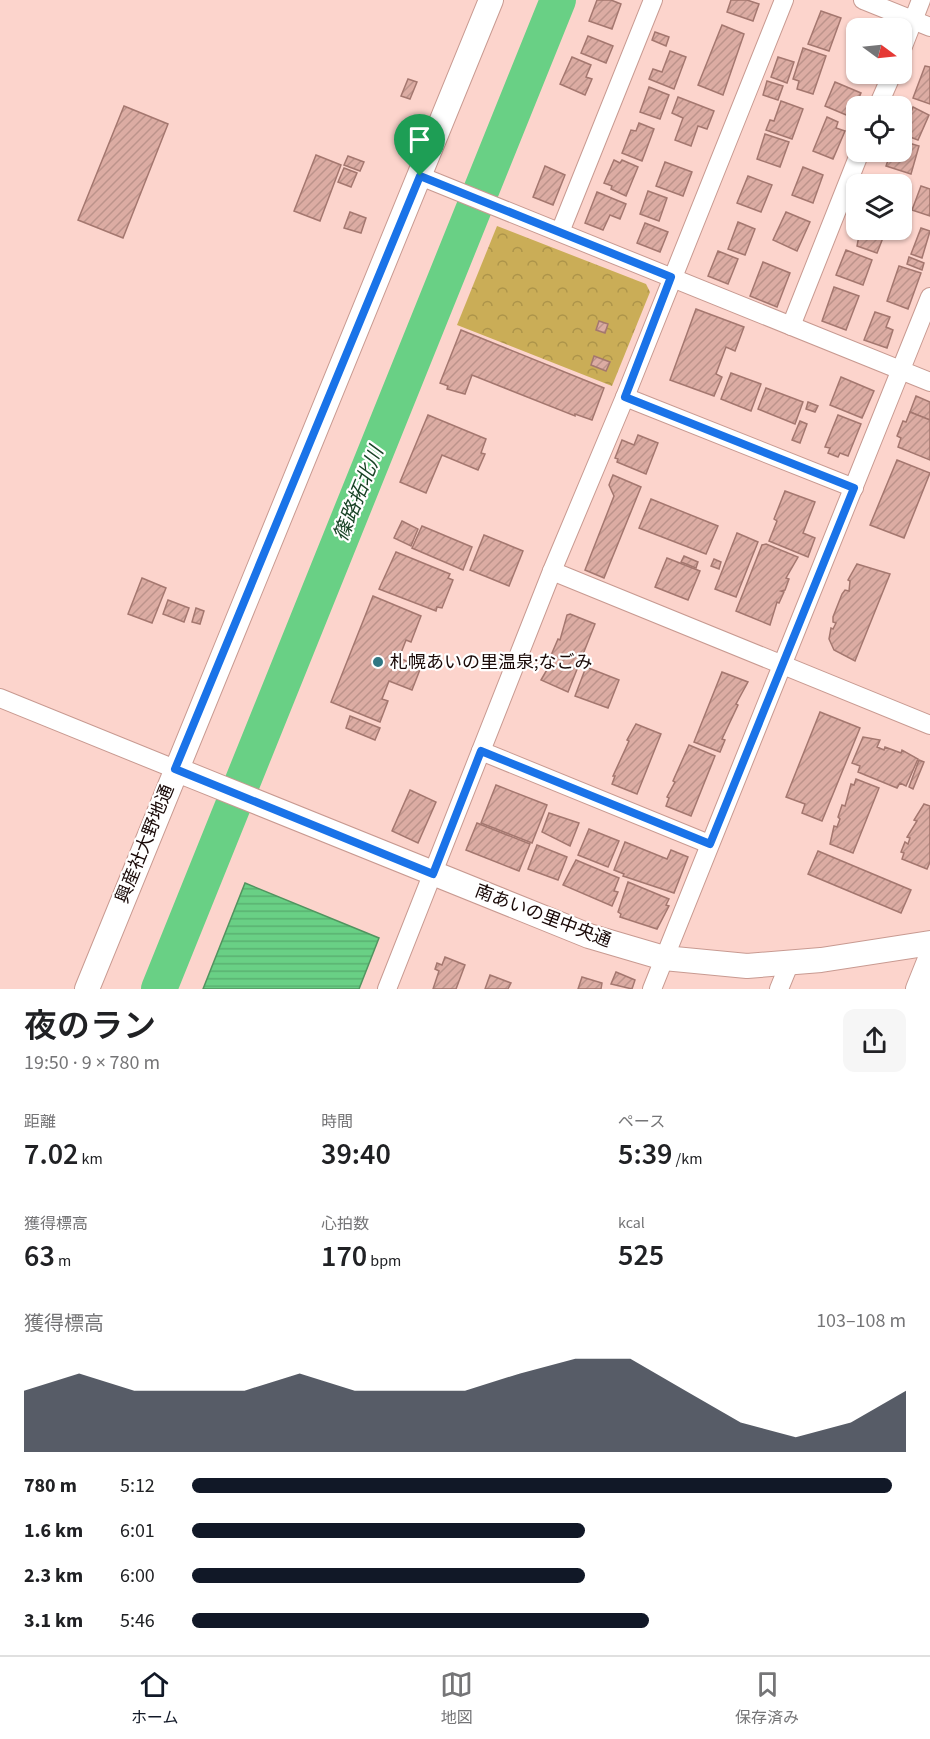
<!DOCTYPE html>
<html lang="ja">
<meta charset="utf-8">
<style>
body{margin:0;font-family:"Source Sans 3","Noto Sans JP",sans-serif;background:#f6f6f6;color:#202124;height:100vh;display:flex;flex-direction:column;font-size:22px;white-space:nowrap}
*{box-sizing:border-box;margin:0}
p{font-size:20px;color:#757577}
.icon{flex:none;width:33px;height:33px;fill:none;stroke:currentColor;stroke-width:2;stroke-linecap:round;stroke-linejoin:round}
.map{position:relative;height:989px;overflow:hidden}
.drawer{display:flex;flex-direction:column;background:#fff;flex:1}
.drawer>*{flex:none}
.needle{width:39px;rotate:105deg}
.tools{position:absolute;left:846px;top:18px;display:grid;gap:12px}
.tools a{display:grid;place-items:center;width:66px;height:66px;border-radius:12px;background:#fff;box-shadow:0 2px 4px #0004;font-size:30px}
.pin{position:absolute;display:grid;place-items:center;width:51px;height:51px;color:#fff;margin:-62px -26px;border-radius:50% 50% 50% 0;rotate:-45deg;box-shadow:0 0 6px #0007}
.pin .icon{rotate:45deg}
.round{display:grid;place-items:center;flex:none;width:63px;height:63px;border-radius:12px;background:#f6f6f6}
.overview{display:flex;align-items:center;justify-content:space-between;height:102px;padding:0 24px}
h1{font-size:33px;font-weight:600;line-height:45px}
.metrics{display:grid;grid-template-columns:repeat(3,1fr);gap:9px;height:102px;padding:6px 24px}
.metrics div{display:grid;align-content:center}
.metrics b{font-size:30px;font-weight:600}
.metrics small{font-size:16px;font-weight:400}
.metrics p{font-size:16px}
.chart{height:168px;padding:12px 24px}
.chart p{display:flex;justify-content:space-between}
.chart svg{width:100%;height:108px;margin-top:6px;fill:#111827;opacity:.7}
ul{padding:0 24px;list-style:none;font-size:20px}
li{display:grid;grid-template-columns:96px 72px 1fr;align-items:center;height:45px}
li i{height:15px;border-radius:8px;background:#111827}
.tabs{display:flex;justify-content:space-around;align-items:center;height:84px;border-top:2px solid #e0e0e0;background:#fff;font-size:16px;color:#757577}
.tabs a{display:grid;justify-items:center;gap:3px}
.tabs .on{color:#111827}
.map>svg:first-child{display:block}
.forest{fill:url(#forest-crowns)}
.water{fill:url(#water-rules);stroke:#51945f;stroke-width:1.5}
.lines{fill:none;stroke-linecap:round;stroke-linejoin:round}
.river{stroke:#69d085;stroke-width:36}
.building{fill:url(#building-hatch);stroke:#a4776f;stroke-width:1.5}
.street-casing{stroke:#c89a91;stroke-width:20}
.secondary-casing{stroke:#c89a91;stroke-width:26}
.street{stroke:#fff;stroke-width:18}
.secondary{stroke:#fff;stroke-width:24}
.route-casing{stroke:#fff;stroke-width:12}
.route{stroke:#1a73e8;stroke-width:8}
.poi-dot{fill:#307783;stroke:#fff;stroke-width:2}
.labels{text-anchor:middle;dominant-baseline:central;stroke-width:4.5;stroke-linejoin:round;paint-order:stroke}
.poi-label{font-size:18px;fill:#190907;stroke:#fff;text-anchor:start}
.street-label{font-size:18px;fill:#190907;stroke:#fff}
.water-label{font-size:20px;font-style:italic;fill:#194326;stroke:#fff}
</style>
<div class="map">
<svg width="930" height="989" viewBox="0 0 930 989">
<defs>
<pattern id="forest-crowns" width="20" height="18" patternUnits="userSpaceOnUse" patternTransform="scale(1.5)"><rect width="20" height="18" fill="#caad57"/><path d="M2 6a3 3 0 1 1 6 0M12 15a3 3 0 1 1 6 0" fill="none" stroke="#ad944a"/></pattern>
<pattern id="water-rules" width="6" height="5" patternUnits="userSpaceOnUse" patternTransform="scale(1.5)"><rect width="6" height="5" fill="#69d085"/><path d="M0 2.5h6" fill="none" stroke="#5ab171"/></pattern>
<pattern id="building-hatch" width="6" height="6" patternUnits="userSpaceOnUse" patternTransform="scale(1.5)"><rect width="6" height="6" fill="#dcaca3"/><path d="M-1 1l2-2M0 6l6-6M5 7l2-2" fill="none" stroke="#bc938b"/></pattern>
</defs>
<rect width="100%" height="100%" fill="#fcd4cc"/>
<polygon class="forest" points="497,226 646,284 650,292 612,386 457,325"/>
<polygon class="water" points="245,883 379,938 359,989 203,989"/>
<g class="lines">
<polyline class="river" points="159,989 558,0"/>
</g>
<g class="building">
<polygon points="597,0 611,0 621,4 612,29 589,21"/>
<polygon points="731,0 747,0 759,4 753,21 727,12"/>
<polygon points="821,11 841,18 829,51 808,44"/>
<polygon points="722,25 744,34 723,95 698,85"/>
<polygon points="655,32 669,37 666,46 652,40"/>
<polygon points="588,36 613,46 606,63 581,53"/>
<polygon points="803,48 826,56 813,94 797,89 799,81 793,79"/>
<polygon points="670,51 686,57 674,89 649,79 653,69 662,72"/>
<polygon points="572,57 591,65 586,77 592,79 585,95 560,84"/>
<polygon points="778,57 794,62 787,83 771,77"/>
<polygon points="925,66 930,67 930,104 913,98"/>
<polygon points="408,79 417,82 410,99 401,96"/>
<polygon points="767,81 783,86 778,100 763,95"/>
<polygon points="835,82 861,93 851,117 825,106"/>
<polygon points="649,87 669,95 660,119 640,112"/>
<polygon points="678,97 714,111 707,129 698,126 691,146 675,140 683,118 672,113"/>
<polygon points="781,101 803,109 792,139 766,130 770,120 774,121"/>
<polygon points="124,106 168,124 123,238 78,220"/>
<polygon points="913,107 929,115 918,140 902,134"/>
<polygon points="827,117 838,122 836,128 845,131 833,159 813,151"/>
<polygon points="639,123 654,129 642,161 622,153 631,130 636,131"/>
<polygon points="765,134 789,142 780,167 757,159"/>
<polygon points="902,141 919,146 911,174 886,166 891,152 902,152"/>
<polygon points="316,155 341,165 320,221 294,211"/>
<polygon points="348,156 364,162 360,171 344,165"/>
<polygon points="614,160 620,163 622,160 638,167 626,196 611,189 612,186 604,183"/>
<polygon points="665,162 692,172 683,196 656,186"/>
<polygon points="545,166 565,175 553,205 533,197"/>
<polygon points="803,167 823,175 813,203 792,195"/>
<polygon points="344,168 357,173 351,187 338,182"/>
<polygon points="748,176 772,185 761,212 737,203"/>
<polygon points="921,186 930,189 930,216 912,210"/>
<polygon points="648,191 667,198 659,221 640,214"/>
<polygon points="597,192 626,204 620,219 610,215 603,230 585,223"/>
<polygon points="350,212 366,218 361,233 344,228"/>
<polygon points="786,212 810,222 797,251 773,240"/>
<polygon points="738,222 755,229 745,255 728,249"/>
<polygon points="645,223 668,232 660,252 637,243"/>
<polygon points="921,228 930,231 922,258 911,254"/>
<polygon points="860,230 886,230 877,253 857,246"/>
<polygon points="846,250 872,260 863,285 836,275"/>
<polygon points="718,251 738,259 728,284 708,276"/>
<polygon points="909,257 924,263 922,270 907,264"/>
<polygon points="763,262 790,273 777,307 750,296"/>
<polygon points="899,266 921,273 908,309 887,301"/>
<polygon points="834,287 859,296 846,330 822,321"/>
<polygon points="696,309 744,327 735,351 726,347 716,374 722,377 714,396 670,380"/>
<polygon points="875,312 890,317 886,327 893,330 887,348 864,340"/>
<polygon points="599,321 608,324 605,333 596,330"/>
<polygon points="461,330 604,388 592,420 575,414 575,416 472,375 465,394 447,389 448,386 440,383"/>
<polygon points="594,356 610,362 606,371 591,365"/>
<polygon points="731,373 761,384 751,411 721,399"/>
<polygon points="841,377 874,391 862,418 830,405"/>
<polygon points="766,388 803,402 795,424 758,409"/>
<polygon points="916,396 930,402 930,420 910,412"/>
<polygon points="808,402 818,406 815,412 806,409"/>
<polygon points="910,412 930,420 930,460 898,447 901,438 897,436 903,421 906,422"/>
<polygon points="428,415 486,439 481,453 485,454 478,470 442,455 426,493 400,482"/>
<polygon points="838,415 861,424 848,456 840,453 838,457 828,453 830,448 825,447"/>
<polygon points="800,421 807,424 800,443 792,440"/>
<polygon points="638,435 658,443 646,474 617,462 618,459 615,458 622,440 634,445"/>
<polygon points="897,460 930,473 904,538 870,525"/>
<polygon points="613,475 641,487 604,578 585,570 614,496 609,485"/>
<polygon points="785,491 815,502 803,533 815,538 808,557 769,541 777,521 774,519"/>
<polygon points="651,499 718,526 706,554 639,528"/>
<polygon points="402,521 418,529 411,546 394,538"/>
<polygon points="422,526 472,547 463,570 412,548"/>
<polygon points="737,533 758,542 736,597 715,589"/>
<polygon points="484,535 523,551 509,586 470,570"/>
<polygon points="766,544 798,557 786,578 789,579 785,590 781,591 784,592 779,603 777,602 770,625 736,611 762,545"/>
<polygon points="396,552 450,574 448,578 453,580 442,608 437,607 436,611 379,589"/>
<polygon points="684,556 698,562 696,568 681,562"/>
<polygon points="667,558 700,571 688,600 655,587"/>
<polygon points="714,559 721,562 719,569 711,566"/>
<polygon points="857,564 890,574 855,661 834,650 829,639 831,628 833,629 836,623 833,622 833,617 842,594 845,590 849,591 850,581 848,580"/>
<polygon points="142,578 166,588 152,623 128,614"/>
<polygon points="373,596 421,616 411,642 406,640 399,658 421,667 412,690 389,681 382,699 388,701 380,722 331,702"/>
<polygon points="168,600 189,608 184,622 163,614"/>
<polygon points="196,608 204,611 200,624 192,622"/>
<polygon points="570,614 595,624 568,692 541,680 552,661 549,660 558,639 560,640 567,615"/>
<polygon points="586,667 619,680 608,708 575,696"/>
<polygon points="722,672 748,682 736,704 738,705 722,739 725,740 720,752 694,742"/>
<polygon points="820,712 860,728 822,821 802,813 805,804 786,797"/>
<polygon points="350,716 380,728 375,740 346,728"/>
<polygon points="636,724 661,734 637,794 612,784 615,776 613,776 629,741 627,740"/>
<polygon points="863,737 880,740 877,747 884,750 885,747 901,753 902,750 918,759 906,786 900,783 897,788 858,772 860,766 852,763"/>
<polygon points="689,745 715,756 691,816 666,806 669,798 667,797 675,782 673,781"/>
<polygon points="919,760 924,762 913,789 909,787"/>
<polygon points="856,779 879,788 853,853 830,844 834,826 837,827 840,819 838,817 842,805 845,806 851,784 854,785"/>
<polygon points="496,785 547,805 532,843 481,823"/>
<polygon points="410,790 436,802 418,843 392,831"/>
<polygon points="924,804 930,806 930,862 927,869 902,859 904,853 901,852 905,842 908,844 910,838 907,837 917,821 914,820"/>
<polygon points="549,813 579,823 570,846 542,832"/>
<polygon points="477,823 530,844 519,871 466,850"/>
<polygon points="589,829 619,841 608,867 578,855"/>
<polygon points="625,842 667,859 671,850 688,857 674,893 623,876 624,874 614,870"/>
<polygon points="537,845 567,857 558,880 528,869"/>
<polygon points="818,851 911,890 901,913 808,874"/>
<polygon points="576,860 619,878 614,891 618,892 612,906 563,885"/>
<polygon points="628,882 669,899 666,905 669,906 657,929 620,917 621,914 618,912"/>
<polygon points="445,957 465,965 456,989 433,989 439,971 435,969 437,963 442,965"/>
<polygon points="616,972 635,980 632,989 611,984"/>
<polygon points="490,975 511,983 508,989 485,989"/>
<polygon points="582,977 602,983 601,989 578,989"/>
</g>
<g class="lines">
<defs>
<g id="street">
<polyline points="863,0 930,27"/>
<polyline points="902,49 921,0"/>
<polyline points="878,106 892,74"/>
<polyline points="420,176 930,382"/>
<polyline points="560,232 653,0"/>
<polyline points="791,326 860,152"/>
<polyline points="625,397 854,488"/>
<polyline points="552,571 930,725"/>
<polyline points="0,698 175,769"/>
<polyline points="481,751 709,844"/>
<polyline points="387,989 552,571 625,397 784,0"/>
<polyline points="652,989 930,297"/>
<polyline points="779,989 790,962"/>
</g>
<g id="secondary">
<polyline points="175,769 589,936 664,958 747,966 821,960 930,943"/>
<polyline points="87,989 491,0"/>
<polyline points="918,989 930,959"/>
</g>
</defs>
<use href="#street" class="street-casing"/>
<use href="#secondary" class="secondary-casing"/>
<use href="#street" class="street"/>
<use href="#secondary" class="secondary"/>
</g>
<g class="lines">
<defs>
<polygon id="route" points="420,176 671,277 625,397 854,488 710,844 481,751 433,874 175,769"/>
</defs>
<use href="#route" class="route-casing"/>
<use href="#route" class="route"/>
</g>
<circle class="poi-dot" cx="378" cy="662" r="6"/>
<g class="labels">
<g class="poi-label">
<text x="390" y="662">札幌あいの里温泉;なごみ</text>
</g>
<g class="street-label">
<text transform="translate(145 844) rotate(-68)">興産社大野地通</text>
<text transform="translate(543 916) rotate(21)">南あいの里中央通</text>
</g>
<g class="water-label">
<text transform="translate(359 494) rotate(-68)">篠路拓北川</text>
</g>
</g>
</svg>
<div class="tools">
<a><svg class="needle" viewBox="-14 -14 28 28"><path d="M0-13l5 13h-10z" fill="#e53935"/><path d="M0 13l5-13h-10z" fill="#757577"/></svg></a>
<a><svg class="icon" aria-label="locate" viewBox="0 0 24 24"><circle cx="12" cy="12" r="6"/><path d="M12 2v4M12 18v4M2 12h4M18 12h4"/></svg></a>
<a><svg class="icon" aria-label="layers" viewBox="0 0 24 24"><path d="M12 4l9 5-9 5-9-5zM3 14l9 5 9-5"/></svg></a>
</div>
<div class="pin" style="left:420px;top:176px;background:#1e9e55"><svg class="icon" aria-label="arrive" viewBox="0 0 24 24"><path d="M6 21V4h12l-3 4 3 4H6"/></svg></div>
</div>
<section class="drawer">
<div class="overview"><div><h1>夜のラン</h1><p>19:50 · 9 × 780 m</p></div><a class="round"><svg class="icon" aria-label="share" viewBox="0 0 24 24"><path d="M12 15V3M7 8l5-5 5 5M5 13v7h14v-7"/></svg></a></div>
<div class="metrics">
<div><p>距離</p><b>7.02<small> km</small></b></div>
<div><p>時間</p><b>39:40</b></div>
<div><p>ペース</p><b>5:39<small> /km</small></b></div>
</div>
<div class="metrics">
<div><p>獲得標高</p><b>63<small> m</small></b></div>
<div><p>心拍数</p><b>170<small> bpm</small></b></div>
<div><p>kcal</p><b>525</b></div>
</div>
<div class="chart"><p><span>獲得標高</span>103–108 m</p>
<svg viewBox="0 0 160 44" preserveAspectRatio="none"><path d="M0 44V19L10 12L20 19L30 19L40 19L50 12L60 19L70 19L80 19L90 12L100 6L110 6L120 19L130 32L140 38L150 32L160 19V44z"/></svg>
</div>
<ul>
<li><b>780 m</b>5:12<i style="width:98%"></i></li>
<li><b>1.6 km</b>6:01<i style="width:55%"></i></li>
<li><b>2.3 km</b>6:00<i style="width:55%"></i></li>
<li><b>3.1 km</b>5:46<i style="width:64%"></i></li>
</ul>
</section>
<nav class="tabs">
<a class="on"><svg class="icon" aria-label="home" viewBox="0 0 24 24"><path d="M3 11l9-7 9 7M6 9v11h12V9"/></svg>ホーム</a>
<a><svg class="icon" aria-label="map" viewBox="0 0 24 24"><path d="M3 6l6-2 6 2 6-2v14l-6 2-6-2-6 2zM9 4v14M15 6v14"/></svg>地図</a>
<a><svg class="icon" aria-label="saved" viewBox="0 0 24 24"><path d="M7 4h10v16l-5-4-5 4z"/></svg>保存済み</a>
</nav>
